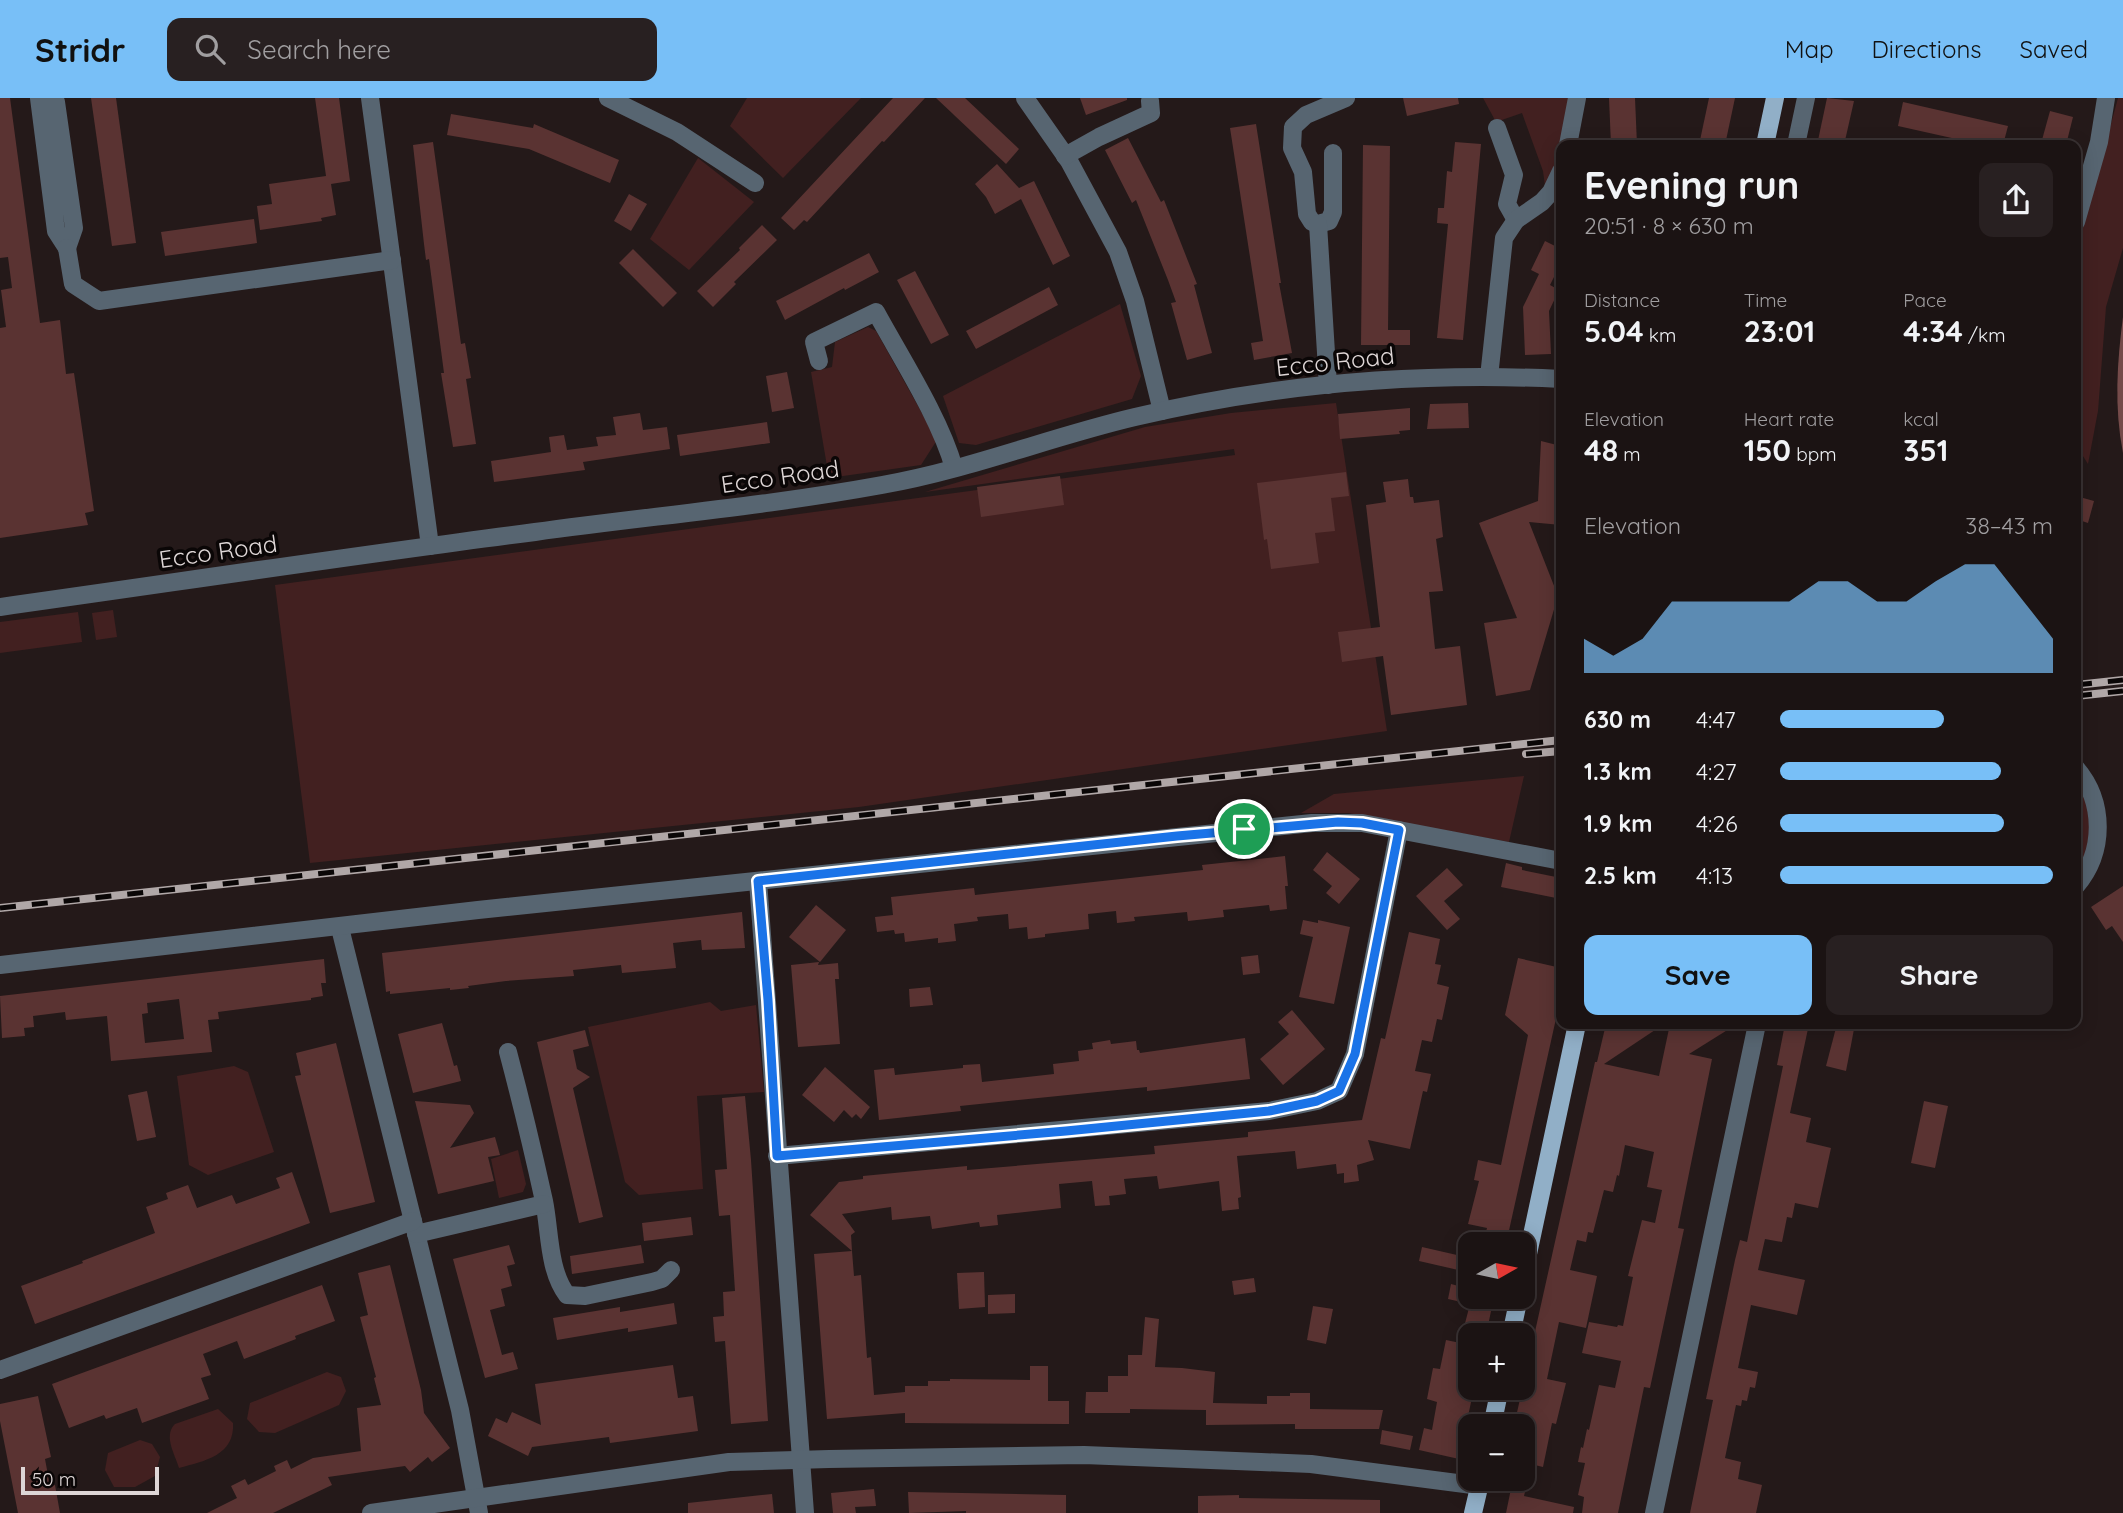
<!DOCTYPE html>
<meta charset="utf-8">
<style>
body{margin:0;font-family:Quicksand,sans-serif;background:#282021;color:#f1f3f6;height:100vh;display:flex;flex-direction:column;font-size:26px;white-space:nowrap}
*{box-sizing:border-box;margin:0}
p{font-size:23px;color:#a09ea0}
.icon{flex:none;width:38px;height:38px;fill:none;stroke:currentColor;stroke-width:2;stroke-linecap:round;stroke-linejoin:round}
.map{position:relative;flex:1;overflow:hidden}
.side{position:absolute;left:1556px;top:42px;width:525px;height:889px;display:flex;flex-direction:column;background:#1b1313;border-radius:14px;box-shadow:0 4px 18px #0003,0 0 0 2px #393233}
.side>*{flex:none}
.needle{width:46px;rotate:81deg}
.fabs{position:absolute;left:1458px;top:1134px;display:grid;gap:14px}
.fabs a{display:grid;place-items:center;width:77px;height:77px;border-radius:14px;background:#1b1313;box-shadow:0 4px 18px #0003,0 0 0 2px #393233;font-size:35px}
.scale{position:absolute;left:21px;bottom:18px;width:138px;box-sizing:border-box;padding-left:7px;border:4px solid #ded6d6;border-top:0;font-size:19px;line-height:24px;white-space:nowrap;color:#ded6d6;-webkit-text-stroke:5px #0a0606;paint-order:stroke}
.pin{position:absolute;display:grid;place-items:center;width:60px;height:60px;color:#fff;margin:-30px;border:4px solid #fff;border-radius:50%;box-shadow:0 2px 7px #0007}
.round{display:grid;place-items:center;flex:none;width:74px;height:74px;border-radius:14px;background:#282021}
.summary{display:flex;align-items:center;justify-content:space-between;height:119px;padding:0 28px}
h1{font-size:38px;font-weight:700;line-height:52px}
.figures{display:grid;grid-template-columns:repeat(3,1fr);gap:10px;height:119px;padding:7px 28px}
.figures div{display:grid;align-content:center}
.figures b{font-size:30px;font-weight:700}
.figures small{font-size:19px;font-weight:400}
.figures p{font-size:19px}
.chart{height:196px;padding:14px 28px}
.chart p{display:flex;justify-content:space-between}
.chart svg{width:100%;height:126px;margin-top:7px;fill:#78bff7;opacity:.7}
.primary-button{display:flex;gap:14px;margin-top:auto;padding:14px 28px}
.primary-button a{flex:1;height:80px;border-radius:14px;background:#78bff7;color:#111;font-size:28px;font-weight:700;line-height:80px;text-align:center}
.primary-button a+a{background:#282021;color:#f1f3f6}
ul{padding:0 28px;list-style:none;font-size:23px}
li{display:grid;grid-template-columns:112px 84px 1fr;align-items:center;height:52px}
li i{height:18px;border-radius:9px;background:#78bff7}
header{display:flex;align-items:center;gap:42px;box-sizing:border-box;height:98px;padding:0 35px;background:#78bff7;color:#111}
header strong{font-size:33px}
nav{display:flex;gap:38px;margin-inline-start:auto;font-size:24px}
.search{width:490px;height:63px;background:#282021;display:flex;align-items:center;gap:18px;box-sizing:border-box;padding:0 24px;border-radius:14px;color:#a09ea0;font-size:26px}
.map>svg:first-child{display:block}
.green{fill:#422020}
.water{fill:#754b4a}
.building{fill:#5a3332;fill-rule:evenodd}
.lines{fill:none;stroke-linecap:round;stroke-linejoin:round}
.minor{stroke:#576571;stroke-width:18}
.major{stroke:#91afc7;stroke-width:18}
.rail-casing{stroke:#b0a7a7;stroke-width:8}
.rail{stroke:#0a0606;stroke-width:5;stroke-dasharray:16;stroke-linecap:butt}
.route-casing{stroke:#fff;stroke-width:14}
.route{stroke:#1a73e8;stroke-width:9}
.labels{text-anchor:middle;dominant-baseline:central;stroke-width:7;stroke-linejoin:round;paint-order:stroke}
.street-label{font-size:24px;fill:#ded6d6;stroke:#0a0606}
</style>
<header>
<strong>Stridr</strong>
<div class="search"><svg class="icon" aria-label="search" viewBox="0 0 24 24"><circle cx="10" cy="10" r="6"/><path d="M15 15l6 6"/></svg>Search here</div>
<nav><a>Map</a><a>Directions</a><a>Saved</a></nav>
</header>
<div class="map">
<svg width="2123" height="1415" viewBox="0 0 2123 1415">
<rect width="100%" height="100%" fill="#241919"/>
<g class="green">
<polygon points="747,0 861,0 783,80 730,28"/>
<path d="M 1483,0 L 1570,0 C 1565,28 1564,67 1545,88 L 1543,73 L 1522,15 L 1496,24 Z"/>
<polygon points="2118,0 2123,0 2123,150 2106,209 2098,313 2088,366 2076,347 2076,156"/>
<polygon points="698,60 754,104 689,172 650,141"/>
<polygon points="1120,206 1141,278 1132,301 976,347 959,345 943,298"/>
<polygon points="868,229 876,233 937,342 921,367 829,380 811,274 832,269 835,244"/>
<polygon points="1336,305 1387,633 859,709 310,765 275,487 1235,357 1234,351 925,394 1145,329 1231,315"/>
<polygon points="113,512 117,539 96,542 92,515"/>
<polygon points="78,514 82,544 0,555 0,524"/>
<polygon points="1524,678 1509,744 1348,715 1301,715 1334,696"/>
<polygon points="2076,678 2086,695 2092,742 2076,780"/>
<polygon points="710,904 721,913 756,907 764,994 697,998 703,1091 639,1097 625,1084 588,929"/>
<polygon points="234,968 248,974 274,1054 208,1077 189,1067 177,978"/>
<polygon points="518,1052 526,1086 523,1094 499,1100 491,1061"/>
<polygon points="327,1274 341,1279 346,1293 339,1307 275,1335 259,1334 247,1321 250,1305"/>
<path d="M 218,1311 L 233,1325 C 235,1357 205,1363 179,1370 C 175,1356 163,1338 175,1326 Z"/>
<polygon points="140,1342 152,1346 160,1359 155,1378 135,1389 114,1389 105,1372 108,1355"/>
</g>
<path class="water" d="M 2123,219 L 2123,355 C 2114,310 2117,264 2123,219 Z"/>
<g class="building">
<polygon points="0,0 10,0 40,225 60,222 66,276 74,275 94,413 85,415 88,427 0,440 0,230 6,229 1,192 12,190 8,159 0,160"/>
<polygon points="91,0 116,0 136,145 112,148"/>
<polygon points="315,0 339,0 350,83 331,86 336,117 321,120 322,123 260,132 257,108 272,106 269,86 326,78"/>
<polygon points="893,0 925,0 884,44 882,43 807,124 804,122 794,132 781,120"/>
<polygon points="936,0 965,0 1019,51 1006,66"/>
<polygon points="1080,0 1127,0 1127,2 1086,17"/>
<polygon points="1403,0 1458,0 1459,6 1407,18"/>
<polygon points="1609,0 1635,0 1637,47 1611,47"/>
<polygon points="1709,0 1735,0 1725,47 1699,47"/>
<polygon points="1827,0 1854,3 1844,47 1817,47"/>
<polygon points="1903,4 2008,28 2003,47 1983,47 1898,28"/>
<polygon points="2050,13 2073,19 2066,47 2042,42"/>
<polygon points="451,16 533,30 534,26 619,62 610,85 529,51 447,37"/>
<polygon points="1256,26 1281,185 1279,185 1292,255 1254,262 1251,245 1263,243 1230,30"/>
<polygon points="1128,40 1161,104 1164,102 1197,186 1194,187 1212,255 1187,262 1171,205 1176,204 1168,182 1136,102 1132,105 1105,52"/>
<polygon points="433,44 461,246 465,245 471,280 466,281 476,346 453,349 441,275 444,275 429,161 426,162 424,146 413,47"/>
<polygon points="1455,44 1481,46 1463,242 1437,240 1448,126 1437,125 1438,110 1444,110 1447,73 1452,74"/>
<polygon points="1363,47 1390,48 1388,232 1410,232 1410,247 1361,247"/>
<polygon points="997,66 1019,90 1034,83 1070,158 1053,167 1021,101 995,116 986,99 975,86"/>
<polygon points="629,96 647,106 631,133 614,123"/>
<polygon points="254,121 257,145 165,158 161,134"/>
<polygon points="762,127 777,142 734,184 736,186 713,209 697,193 740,152 739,150"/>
<polygon points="1545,143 1561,151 1561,165 1550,187 1559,192 1549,213 1551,256 1525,257 1523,209 1539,176 1531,172"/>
<polygon points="633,151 677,195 663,209 619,165"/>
<polygon points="869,155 879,174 845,192 844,190 785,222 776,203"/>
<polygon points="915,173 949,237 931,246 897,182"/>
<polygon points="1049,189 1058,207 976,251 966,233"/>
<polygon points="787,274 794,310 772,314 766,278"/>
<polygon points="1468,305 1469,330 1427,331 1430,306"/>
<polygon points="1410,310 1410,332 1399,333 1400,336 1340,341 1338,316"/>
<polygon points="640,315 643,332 667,329 670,351 583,364 585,372 494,384 491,363 551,354 549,339 564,337 567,352 598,348 596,339 616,337 613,319"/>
<polygon points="767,324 770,345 680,358 677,337"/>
<polygon points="1541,343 1561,348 1561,427 1529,424 1558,498 1530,592 1496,598 1484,525 1517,520 1479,425 1538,403"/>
<polygon points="1346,374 1349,398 1331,400 1335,433 1315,435 1319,465 1271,471 1267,441 1264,442 1257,385"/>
<polygon points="1060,378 1064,407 981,419 977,389"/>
<polygon points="1408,381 1410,399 1413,399 1414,405 1439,402 1443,439 1436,441 1443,493 1429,494 1435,551 1460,548 1467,607 1391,617 1383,558 1342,564 1338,534 1380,529 1366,407 1386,404 1383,384"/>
<polygon points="2076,398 2094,403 2088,425 2076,421"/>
<polygon points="1327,754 1360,781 1339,806 1326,795 1332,788 1313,772"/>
<polygon points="1285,758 1288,788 1285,788 1287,811 1270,813 1269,807 1223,812 1224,819 1188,823 1187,814 1134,819 1135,823 1117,825 1116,813 1088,816 1089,831 1045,836 1045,839 1028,841 1027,829 1009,831 1008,816 977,819 978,823 954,826 956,843 938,845 938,840 905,844 904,835 895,836 894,832 877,834 875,819 893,817 891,799 974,790 975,797 1002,794 1203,772 1202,767"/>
<polygon points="1506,765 1522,769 1522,772 1561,780 1561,801 1501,789"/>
<polygon points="1447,770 1463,787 1444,803 1460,821 1447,832 1416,798"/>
<polygon points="2123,788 2123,844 2112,828 2106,832 2091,809"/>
<polygon points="816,807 846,832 820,864 789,839"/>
<polygon points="742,814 745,850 702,852 701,842 673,845 676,870 622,875 621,867 573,872 574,878 506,883 468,888 469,890 450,892 450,890 390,896 390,893 386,894 382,855"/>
<polygon points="1303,822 1318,825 1318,822 1350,829 1334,906 1299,899 1313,839 1300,836"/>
<polygon points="1409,834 1440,841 1435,866 1441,867 1437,886 1449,889 1442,922 1437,921 1432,944 1422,942 1415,973 1431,976 1427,994 1423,993 1410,1051 1368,1042 1374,1062 1357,1067 1359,1083 1344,1085 1344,1075 1337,1076 1336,1066 1297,1071 1295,1053 1237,1058 1241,1099 1238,1100 1239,1111 1222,1113 1219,1083 1159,1091 1157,1078 1124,1081 1126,1096 1109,1098 1110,1107 1095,1108 1092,1083 1059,1086 1061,1110 997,1117 998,1127 980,1129 979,1124 932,1131 930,1118 892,1122 891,1109 842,1116 855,1134 851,1137 852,1153 810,1117 839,1084 863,1081 863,1078 967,1068 967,1072 1155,1056 1154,1048 1248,1039 1248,1034 1362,1022 1381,940 1385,941"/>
<polygon points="1258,857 1260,875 1243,877 1241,859"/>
<polygon points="1518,860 1561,870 1561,898 1506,1146 1483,1146 1487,1130 1468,1126 1479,1083 1474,1082 1478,1062 1501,1067 1528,937 1505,917"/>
<path d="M 324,861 L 326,885 L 321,885 L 323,898 L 311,900 L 311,902 L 218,914 L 219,921 L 208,922 L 212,954 L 111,963 L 107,918 L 66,922 L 65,914 L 33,918 L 34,929 L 24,930 L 25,938 L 2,940 L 0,898 ZM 179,901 L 184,941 L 145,945 L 142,916 L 148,915 L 147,905 Z"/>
<polygon points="819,864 818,867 838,865 839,881 835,881 840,946 798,949 791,867"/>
<polygon points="930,889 933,907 910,909 909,891"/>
<polygon points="1292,912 1325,951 1283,987 1260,961 1289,936 1278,924"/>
<polygon points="442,925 454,968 457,967 461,983 413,995 398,936"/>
<polygon points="1606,926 1664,926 1604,966 1659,978 1670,926 1737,926 1689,956 1712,961 1678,1130 1684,1131 1650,1290 1644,1289 1618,1415 1582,1415 1584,1399 1578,1397 1585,1365 1578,1364 1581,1349 1583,1350 1587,1331 1589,1332 1599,1287 1615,1290 1621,1263 1582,1255 1589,1224 1617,1229 1618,1227 1623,1228 1633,1179 1628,1178 1642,1122 1655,1125 1662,1092 1647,1089 1654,1054 1625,1047 1619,1078 1617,1077 1613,1094 1604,1092 1593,1135 1588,1134 1586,1144 1577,1142 1570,1172 1597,1178 1586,1230 1559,1224 1547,1281 1566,1285 1556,1326 1552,1325 1543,1369 1522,1364 1522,1328 1514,1328 1595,964 1597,964"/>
<polygon points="1785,926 1809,926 1790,1015 1811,1020 1806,1044 1831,1050 1818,1110 1795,1105 1792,1120 1787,1119 1782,1144 1765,1141 1758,1172 1805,1182 1797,1217 1751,1207 1738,1270 1758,1274 1755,1290 1750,1289 1747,1303 1742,1302 1741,1308 1736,1307 1725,1360 1741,1364 1738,1381 1762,1387 1756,1415 1690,1415 1713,1302 1706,1301 1735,1162 1740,1142 1747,1144 1783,968 1777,967"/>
<polygon points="1837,926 1855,926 1846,973 1826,968"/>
<polygon points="585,932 589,948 573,952 577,971 590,979 573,990 603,1119 579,1125 537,944"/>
<polygon points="1245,940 1250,981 1147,993 1147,989 960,1008 961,1013 879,1022 874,972 894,970 895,977 963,970 963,967 980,966 982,984 1054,976 1053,966 1079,963 1078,953 1093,951 1092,945 1110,942 1111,946 1136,943 1137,952 1139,952 1140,955"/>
<polygon points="336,945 375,1104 330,1115 295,978 301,977 296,955"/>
<polygon points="825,969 870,1009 861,1021 856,1016 852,1020 844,1012 834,1024 802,997"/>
<polygon points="147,993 156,1039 137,1043 128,997"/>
<polygon points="745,998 751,1062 768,1323 731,1326 725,1243 715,1244 713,1219 724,1218 723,1194 735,1193 730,1117 719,1118 715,1072 727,1071 722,1000"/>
<polygon points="415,1003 470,1007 474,1015 450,1050 495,1039 500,1057 488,1059 494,1083 438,1096"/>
<polygon points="1924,1003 1948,1008 1935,1070 1911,1065"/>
<polygon points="292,1074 310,1125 35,1226 21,1188 83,1165 82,1163 155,1135 146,1109 168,1101 166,1095 188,1087 197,1110 232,1097 236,1106 280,1090 276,1080"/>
<polygon points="691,1119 693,1137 644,1143 642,1125"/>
<polygon points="509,1147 515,1166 507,1168 512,1188 501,1191 505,1208 490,1212 502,1257 513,1254 518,1271 485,1280 453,1161"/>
<polygon points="641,1147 644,1165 572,1176 570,1158"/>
<polygon points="1422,1149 1470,1160 1467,1174 1419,1163"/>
<polygon points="852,1153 854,1178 861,1177 867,1260 871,1259 874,1297 905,1294 905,1288 928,1288 928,1283 950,1283 950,1281 1030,1282 1030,1268 1048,1268 1048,1303 1069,1303 1069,1326 905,1325 905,1315 827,1321 814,1156"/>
<polygon points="390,1167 421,1292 424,1315 450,1350 432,1364 428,1359 410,1374 405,1368 328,1379 332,1387 273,1415 207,1415 237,1400 231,1388 245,1381 248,1387 276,1373 274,1368 287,1362 291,1371 313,1360 361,1353 357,1310 381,1307 374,1280 376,1279 360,1219 368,1217 358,1175"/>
<polygon points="984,1174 985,1209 959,1211 957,1175"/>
<polygon points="1254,1180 1256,1194 1234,1197 1232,1183"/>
<polygon points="1451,1186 1470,1191 1470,1205 1471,1199 1494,1199 1486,1237 1462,1237 1470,1206 1448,1201"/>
<polygon points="322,1187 335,1223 295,1238 296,1241 244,1261 237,1243 203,1256 211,1277 201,1280 209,1301 142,1325 137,1310 106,1321 104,1317 69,1330 52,1286"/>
<polygon points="1015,1196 1015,1215 988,1216 988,1197"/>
<polygon points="674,1205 677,1226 628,1234 628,1230 557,1242 553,1220 620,1209 620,1214"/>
<polygon points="1313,1208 1333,1211 1326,1246 1307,1242"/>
<polygon points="1145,1219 1159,1221 1155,1269 1182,1270 1215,1274 1213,1305 1267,1306 1267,1298 1290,1298 1290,1295 1310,1295 1310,1311 1383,1312 1379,1331 1295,1331 1295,1326 1206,1327 1206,1312 1130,1311 1130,1315 1085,1315 1086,1294 1108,1294 1108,1278 1128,1278 1128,1257 1142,1257"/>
<polygon points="1446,1242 1470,1247 1470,1290 1474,1290 1459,1361 1419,1352 1424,1330 1432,1332 1437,1304 1427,1301 1433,1270 1440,1271"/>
<polygon points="673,1267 678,1300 693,1298 698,1333 610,1345 609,1339 532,1349 528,1358 488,1338 496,1320 507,1325 512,1314 541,1327 535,1286"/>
<polygon points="38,1298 51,1359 45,1361 50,1388 55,1387 60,1415 18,1415 0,1323 0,1306"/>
<polygon points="1382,1332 1413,1338 1410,1352 1380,1346"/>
<polygon points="1513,1381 1528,1381 1524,1398 1574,1409 1573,1415 1506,1415"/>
<polygon points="874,1391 876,1408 855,1409 856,1415 833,1415 831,1395"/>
<polygon points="908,1394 1066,1397 1066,1415 966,1415 966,1413 909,1415"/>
<polygon points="772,1396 774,1415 688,1415 688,1405"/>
<polygon points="1239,1397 1239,1400 1380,1402 1380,1415 1198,1415 1198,1398"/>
</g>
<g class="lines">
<g class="minor">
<polyline points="39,0 56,133 67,150 74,130 56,4 54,0"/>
<polyline points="370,0 430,448"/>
<polyline points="608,0 677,34 755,85"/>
<polyline points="1025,0 1069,63 1118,154 1135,203 1162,313"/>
<polyline points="1497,30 1514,77 1507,106 1516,122"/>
<polyline points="1568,47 1577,0"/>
<polyline points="1796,47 1806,0"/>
<polyline points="1333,55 1333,114 1329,123 1318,126 1312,124 1307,116 1303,74 1292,50 1293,29 1306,17 1346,0"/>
<polyline points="1065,58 1099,39 1151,15 1150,3"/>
<polyline points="2076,124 2099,44 2106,0"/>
<polyline points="1318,126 1328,287"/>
<polyline points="67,150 73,186 99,203 392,162"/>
<path d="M 819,263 L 814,244 L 876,214 C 901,260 940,320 954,370"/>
<polyline points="1489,279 1504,140 1516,122 1542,104 1551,94 1561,73"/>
<path d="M 0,509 C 178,484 357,457 535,434 C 651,418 767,408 882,387 C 968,372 1050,339 1135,319 C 1274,286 1418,274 1561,281"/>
<path d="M 2076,670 C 2105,704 2105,754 2076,788"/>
<polyline points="758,783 805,1415"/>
<polyline points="340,830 460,1312 479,1415"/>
<polyline points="0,867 478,812 1312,725 1362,725 1561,763"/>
<path d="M 508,954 C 521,1003 533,1053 544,1103 C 550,1132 548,1172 567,1197 L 585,1198 L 652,1184 L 662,1181 L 671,1172"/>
<polyline points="777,1058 1269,1013 1317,1003 1339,993 1355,956 1399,732"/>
<polyline points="416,1136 544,1106"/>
<polyline points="0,1272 413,1123"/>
<polyline points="371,1415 729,1364 829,1361 1084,1357 1261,1364 1311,1366 1480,1388"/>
<polyline points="1654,1415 1757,926"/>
</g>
<g class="major">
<polyline points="1765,47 1775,0"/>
<polyline points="1522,1184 1577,926"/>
<polyline points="1511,1237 1519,1199"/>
<polyline points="1492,1328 1500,1290"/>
<polyline points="1473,1415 1481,1381"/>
</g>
<defs>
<g id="rail">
<polyline points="2076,587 2123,582"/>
<polyline points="2076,598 2123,593"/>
<polyline points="1526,656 1561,653"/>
<polyline points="0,810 1561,642"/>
</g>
</defs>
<use href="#rail" class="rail-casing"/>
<use href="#rail" class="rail"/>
</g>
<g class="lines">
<defs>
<polygon id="route" points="1338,724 1362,725 1399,732 1355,956 1339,993 1317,1003 1269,1013 1066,1033 777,1058 768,902 758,783 1177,738"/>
</defs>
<use href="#route" class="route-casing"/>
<use href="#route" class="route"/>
</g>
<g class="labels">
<g class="street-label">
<text transform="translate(1335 263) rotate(-6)">Ecco Road</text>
<text transform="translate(780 378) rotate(-8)">Ecco Road</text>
<text transform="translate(218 453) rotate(-8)">Ecco Road</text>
</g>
</g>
</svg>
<div class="fabs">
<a><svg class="needle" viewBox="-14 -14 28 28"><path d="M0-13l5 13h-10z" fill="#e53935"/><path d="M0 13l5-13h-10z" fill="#a09ea0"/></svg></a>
<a>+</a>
<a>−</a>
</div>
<div class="scale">50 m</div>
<div class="pin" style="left:1244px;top:731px;background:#1e9e55"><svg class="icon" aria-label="arrive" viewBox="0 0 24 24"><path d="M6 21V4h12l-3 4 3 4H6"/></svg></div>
<section class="side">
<div class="summary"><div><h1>Evening run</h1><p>20:51 · 8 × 630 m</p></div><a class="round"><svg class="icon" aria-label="share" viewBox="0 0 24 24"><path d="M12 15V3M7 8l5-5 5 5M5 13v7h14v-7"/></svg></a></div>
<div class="figures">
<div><p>Distance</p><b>5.04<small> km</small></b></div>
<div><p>Time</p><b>23:01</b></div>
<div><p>Pace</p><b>4:34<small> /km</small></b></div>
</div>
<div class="figures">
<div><p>Elevation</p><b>48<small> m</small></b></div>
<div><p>Heart rate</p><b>150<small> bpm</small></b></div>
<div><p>kcal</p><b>351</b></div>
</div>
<div class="chart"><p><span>Elevation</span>38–43 m</p>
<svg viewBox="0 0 160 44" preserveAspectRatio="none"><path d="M0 44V32L10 38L20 32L30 19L40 19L50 19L60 19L70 19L80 12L90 12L100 19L110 19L120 12L130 6L140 6L150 19L160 32V44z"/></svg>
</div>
<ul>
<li><b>630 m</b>4:47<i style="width:60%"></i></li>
<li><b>1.3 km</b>4:27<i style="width:81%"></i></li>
<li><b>1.9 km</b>4:26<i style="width:82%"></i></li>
<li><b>2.5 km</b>4:13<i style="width:100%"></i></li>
</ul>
<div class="primary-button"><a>Save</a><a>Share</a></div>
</section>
</div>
